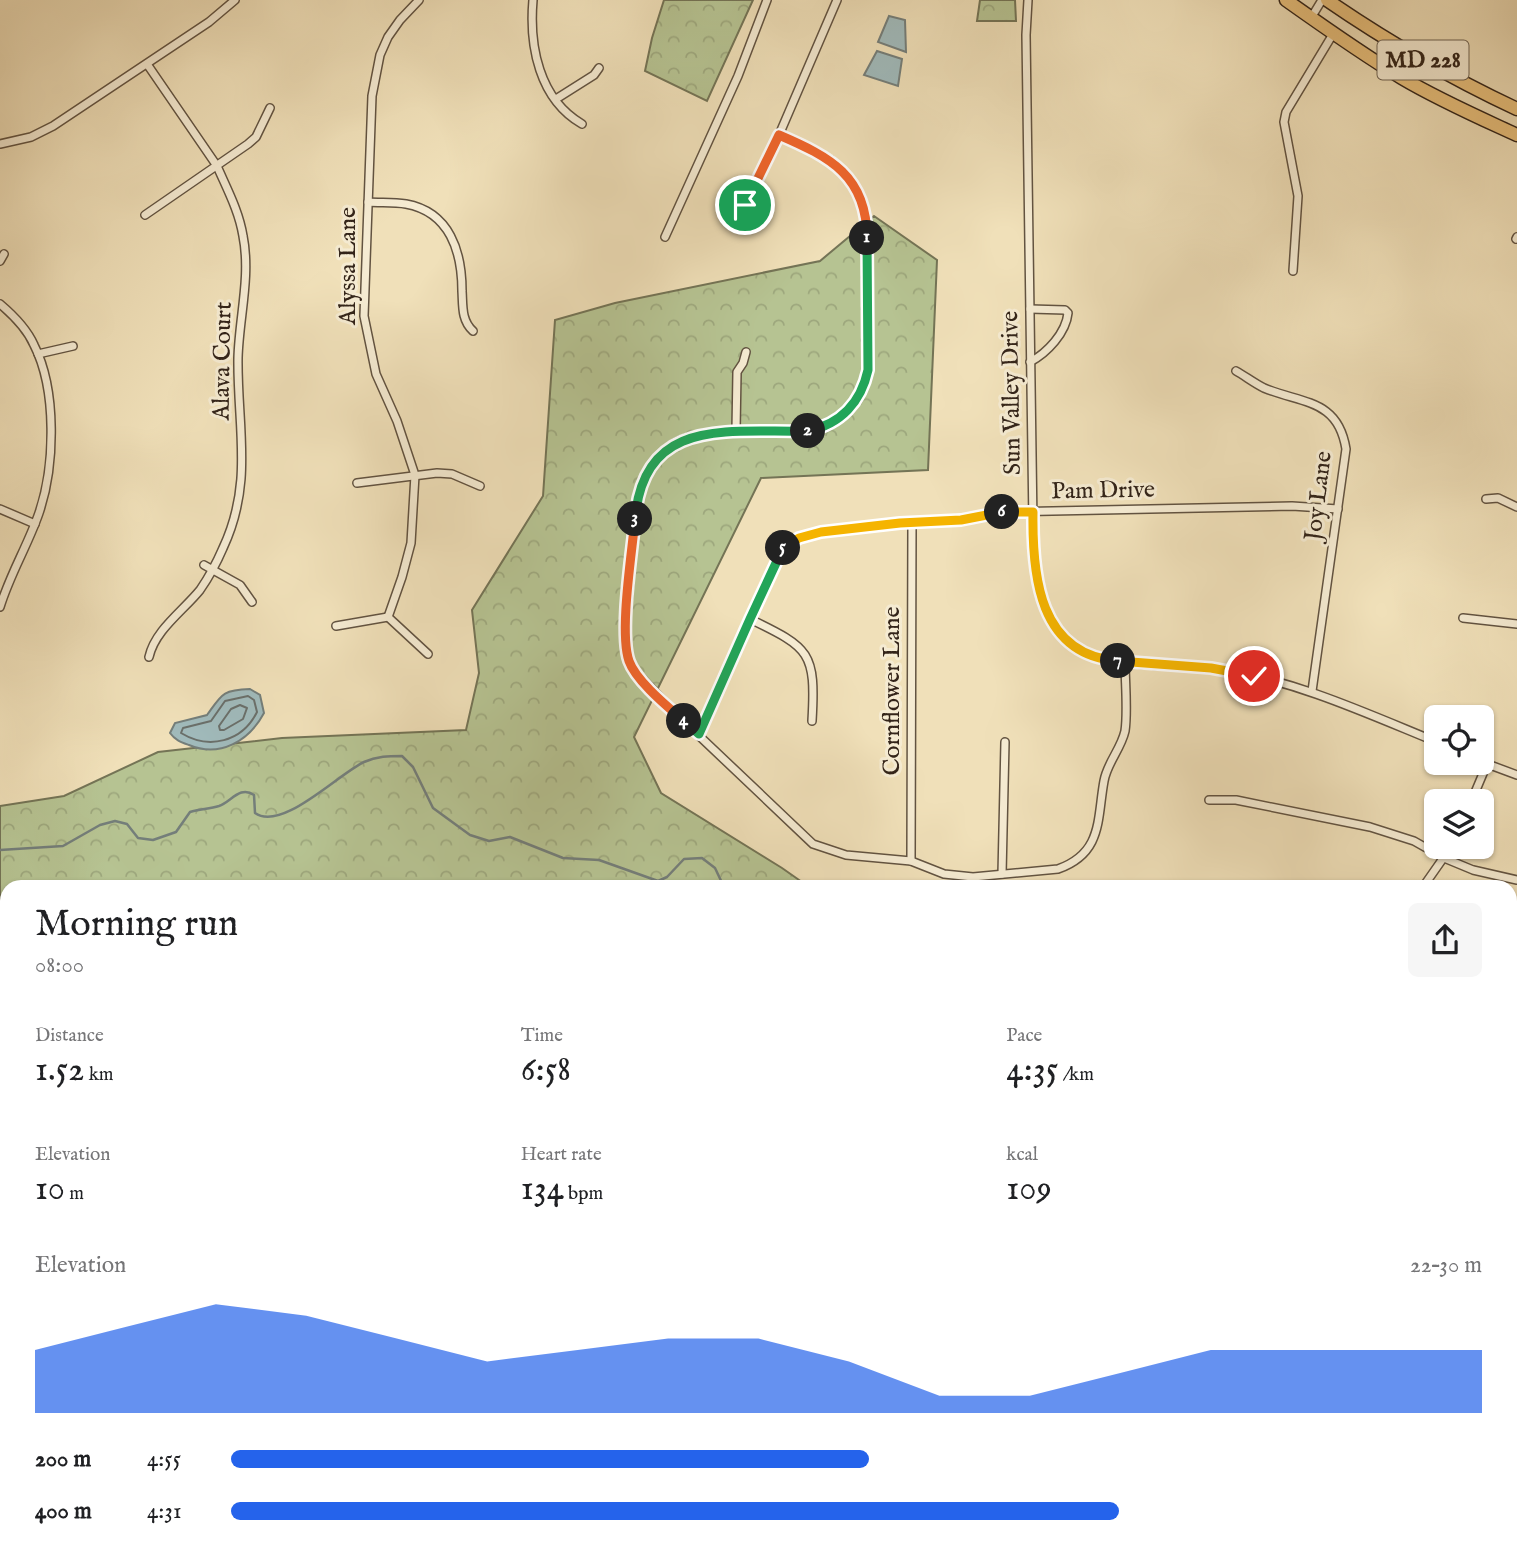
<!DOCTYPE html>
<meta charset="utf-8">
<style>
body{margin:0;font-family:"IM FELL English",serif;background:#f6f6f6;color:#202124;height:100vh;display:flex;flex-direction:column;font-size:26px;white-space:nowrap}
*{box-sizing:border-box;margin:0}
p{font-size:23px;color:#757577}
.icon{flex:none;width:38px;height:38px;fill:none;stroke:currentColor;stroke-width:2;stroke-linecap:round;stroke-linejoin:round}
.map{position:relative;flex:1;overflow:hidden}
.details{position:absolute;left:0px;top:880px;width:1517px;height:674px;display:flex;flex-direction:column;background:#fff;border-radius:21px 21px 0 0;box-shadow:0 2px 5px #0004}
.details>*{flex:none}
.tools{position:absolute;left:1424px;top:705px;display:grid;gap:14px}
.tools a{display:grid;place-items:center;width:70px;height:70px;border-radius:10px;background:#fff;box-shadow:0 2px 5px #0004;font-size:35px}
.pin{position:absolute;display:grid;place-items:center;width:60px;height:60px;color:#fff;margin:-30px;border:4px solid #fff;border-radius:50%;box-shadow:0 2px 7px #0007}
.km{position:absolute;width:35px;height:35px;margin:-18px;border-radius:50%;background:#222;color:#fff;font-size:19px;line-height:35px;text-align:center}
.round{display:grid;place-items:center;flex:none;width:74px;height:74px;border-radius:10px;background:#f6f6f6}
.summary{display:flex;align-items:center;justify-content:space-between;height:119px;padding:0 35px}
h1{font-size:38px;font-weight:600;line-height:52px}
.figures{display:grid;grid-template-columns:repeat(3,1fr);gap:10px;height:119px;padding:7px 35px}
.figures div{display:grid;align-content:center}
.figures b{font-size:35px;font-weight:600}
.figures small{font-size:19px;font-weight:400}
.figures p{font-size:19px}
.chart{height:196px;padding:14px 35px}
.chart p{display:flex;justify-content:space-between}
.chart svg{width:100%;height:126px;margin-top:7px;fill:#2563eb;opacity:.7}
ul{padding:0 35px;list-style:none;font-size:23px}
li{display:grid;grid-template-columns:112px 84px 1fr;align-items:center;height:52px}
li i{height:18px;border-radius:9px;background:#2563eb}
.map>svg:first-child{display:block}
.forest{fill:url(#forest-crowns);stroke:#747456;stroke-width:2}
.water{fill:#a0babb;stroke:#747e7a;stroke-width:2}
.lines{fill:none;stroke-linecap:round;stroke-linejoin:round}
.shore{stroke:#6a6f6a;stroke-width:2}
.stream{stroke:#747e7a;stroke-width:2.5}
.street-casing{stroke:#625341;stroke-width:10}
.secondary-casing{stroke:#332419;stroke-width:12}
.highway-casing{stroke:#332419;stroke-width:15}
.street{stroke:#f5ebd2;stroke-width:7}
.secondary{stroke:#f5ebd2;stroke-width:10}
.highway{stroke:#e8c07c;stroke-width:12}
.split-1-casing{stroke:#fff;stroke-width:14}
.split-2-casing{stroke:#fff;stroke-width:14}
.split-3-casing{stroke:#fff;stroke-width:14}
.split-4-casing{stroke:#fff;stroke-width:14}
.split-5-casing{stroke:#fff;stroke-width:14}
.split-6-casing{stroke:#fff;stroke-width:14}
.split-7-casing{stroke:#fff;stroke-width:14}
.split-8-casing{stroke:#fff;stroke-width:14}
.split-1{stroke:#f0652b;stroke-width:9}
.split-2{stroke:#22a559;stroke-width:9}
.split-3{stroke:#22a559;stroke-width:9}
.split-4{stroke:#f0652b;stroke-width:9}
.split-5{stroke:#22a559;stroke-width:9}
.split-6{stroke:#f5b400;stroke-width:9}
.split-7{stroke:#f5b400;stroke-width:9}
.split-8{stroke:#f5b400;stroke-width:9}
.labels{text-anchor:middle;dominant-baseline:central;stroke-width:6;stroke-linejoin:round;paint-order:stroke}
.shield{fill:#f5ebd2;stroke:#6d6050;stroke-width:2}
.shield-label{font-size:23px;font-weight:bold;fill:#332419}
.street-label{font-size:24px;fill:#332419;stroke:#f5ebd2}
</style>
<div class="map">
<svg width="1517" height="1553" viewBox="0 0 1517 1553">
<defs>
<pattern id="forest-crowns" width="20" height="18" patternUnits="userSpaceOnUse" patternTransform="scale(1.75)"><rect width="20" height="18" fill="#b6c392"/><path d="M2 6a3 3 0 1 1 6 0M12 15a3 3 0 1 1 6 0" fill="none" stroke="#9da77d"/></pattern>
</defs>
<rect width="100%" height="100%" fill="#f0e0b9"/>
<filter id="stains"><feTurbulence type="fractalNoise" baseFrequency=".00286" numOctaves="4"/><feColorMatrix values="0 0 0 0 .2 0 0 0 0 .09 0 0 0 0 .02 0 0 0 .5 -.17"/></filter>
<radialGradient id="worn" r=".72"><stop offset=".6" stop-color="#630" stop-opacity="0"/><stop offset="1" stop-color="#630" stop-opacity=".3"/></radialGradient>
<g class="forest">
<polygon points="664,0 753,0 707,101 645,71 652,38"/>
<polygon points="980,0 1015,0 1016,21 977,21"/>
<polygon points="874,216 937,260 928,470 761,478 634,737 661,793 782,868 809,887 7,887 7,1163 0,1163 0,806 64,796 158,752 282,738 466,730 479,673 472,610 543,496 555,320 615,303 820,261"/>
<polygon points="449,1547 530,1547 530,1553 447,1553"/>
</g>
<g class="water">
<polygon points="889,16 905,20 906,52 878,42"/>
<polygon points="877,51 902,59 898,86 864,75"/>
<path d="M 250,689 L 260,695 L 264,713 C 249,741 220,758 189,745 C 181,742 175,740 170,733 L 175,723 L 207,715 C 222,694 222,690 250,689 Z"/>
<polygon points="0,1495 7,1498 7,1534 0,1524"/>
</g>
<g class="lines">
<g class="shore">
<path d="M 248,696 L 254,700 L 257,712 C 242,742 209,750 181,733 L 183,728 L 211,721 L 225,701 Z"/>
<polygon points="240,705 247,708 243,719 224,730 220,730 219,726 231,709"/>
</g>
<path class="stream" d="M 0,850 L 63,846 L 100,825 L 115,821 L 127,824 L 138,838 L 153,840 L 176,832 L 190,812 C 199,809 209,809 219,806 C 231,802 240,785 254,795 L 255,813 C 282,832 338,774 364,762 C 377,756 389,756 402,756 L 413,767 L 433,808 L 470,835 L 489,841 L 510,837 L 563,858 L 599,860 L 658,881 L 667,877 L 684,859 L 702,858 L 715,868 L 724,887"/>
<defs>
<g id="street">
<path d="M 533,0 C 529,46 539,99 582,124"/>
<path d="M 1028,0 L 1026,35 L 1033,524 C 1035,560 1035,608 1061,636 C 1095,674 1178,662 1225,670 C 1299,682 1368,714 1437,742"/>
<polyline points="1311,18 1322,0"/>
<path d="M 147,64 L 217,166 C 227,189 239,211 243,236 C 251,276 239,318 238,358 C 237,426 254,482 223,548 C 217,562 209,577 200,590 C 183,611 155,630 149,657"/>
<polyline points="556,99 594,75 599,68"/>
<path d="M 779,135 L 831,160 L 851,182 L 865,211 L 868,370 C 837,501 663,357 636,507 L 625,635 L 629,660 L 634,670 L 673,711 L 813,844 L 846,855 L 911,861 L 944,874 L 973,877 L 1058,869 C 1103,853 1097,819 1104,781 C 1107,763 1121,749 1125,731 C 1128,711 1125,682 1125,661"/>
<polyline points="0,144 31,137 53,126 209,22 235,0"/>
<path d="M 368,202 C 380,203 393,202 406,204 C 450,212 462,252 462,291 C 463,305 461,320 473,331"/>
<polyline points="745,205 779,135 837,0"/>
<polyline points="145,215 248,144 256,137 270,108"/>
<polyline points="665,237 738,76 767,0"/>
<polyline points="1516,239 1517,237"/>
<polyline points="0,261 4,254"/>
<polyline points="1293,271 1298,196 1284,122 1286,112 1333,34"/>
<path d="M 0,304 C 13,315 27,329 34,345 C 57,390 55,466 39,513 C 28,545 10,574 0,607"/>
<path d="M 1030,309 L 1065,310 L 1068,313 C 1066,333 1047,353 1030,362"/>
<polyline points="38,354 73,346"/>
<path d="M 1236,371 C 1245,376 1254,383 1264,388 C 1303,404 1338,399 1346,449 L 1312,691"/>
<polyline points="736,430 737,372 743,363 746,352"/>
<polyline points="357,483 437,473 452,474 480,486"/>
<polyline points="1486,499 1498,498 1517,507"/>
<polyline points="0,509 35,524"/>
<polyline points="204,565 240,585 252,602"/>
<polyline points="388,617 402,577 411,543 415,475 397,421 376,374 364,316 372,96 380,55 388,37 400,20 419,0"/>
<polyline points="388,617 428,654"/>
<polyline points="1463,618 1517,624"/>
<path d="M 750,619 C 810,648 816,652 812,721"/>
<polyline points="336,626 388,617"/>
<polyline points="699,734 782,549 799,538 821,532 900,523 961,520 1002,512 1292,506 1338,509"/>
<polyline points="1482,762 1517,775"/>
<polyline points="1209,800 1236,800 1370,827 1414,841 1444,858 1473,870 1517,880"/>
<polyline points="1471,802 1487,764"/>
<polyline points="911,861 912,522"/>
<polyline points="1002,874 1005,742"/>
<polyline points="1423,887 1451,847"/>
<polyline points="1510,1022 1517,1025"/>
<polyline points="4,1218 7,1232"/>
<polyline points="1510,1327 1517,1331"/>
<polyline points="1510,1368 1517,1374"/>
<polyline points="0,1426 7,1431"/>
<polyline points="106,1547 108,1553"/>
<polyline points="919,1547 920,1553"/>
<polyline points="1431,1547 1440,1553"/>
<polyline points="577,1553 578,1547"/>
<polyline points="789,1553 789,1547"/>
<polyline points="1227,1553 1230,1547"/>
</g>
<g id="secondary">
<polyline points="1510,1220 1517,1206"/>
<polyline points="276,1553 282,1547"/>
</g>
<g id="highway">
<path d="M 1286,0 C 1324,27 1362,54 1402,78 C 1439,100 1478,117 1517,135"/>
<path d="M 1327,0 C 1388,42 1451,78 1517,109"/>
</g>
</defs>
<use href="#street" class="street-casing"/>
<use href="#secondary" class="secondary-casing"/>
<use href="#highway" class="highway-casing"/>
<use href="#street" class="street"/>
<use href="#secondary" class="secondary"/>
<use href="#highway" class="highway"/>
</g>
<g class="lines">
<defs>
<path id="split-1" d="M 745,205 L 779,135 C 830,157 867,176 867,238"/>
<path id="split-2" d="M 808,431 C 841,424 861,402 868,370 L 867,238"/>
<path id="split-3" d="M 635,519 C 644,415 730,433 808,431"/>
<path id="split-4" d="M 635,519 C 632,553 619,632 629,661 C 636,681 668,707 684,721"/>
<polyline id="split-5" points="684,721 699,734 750,619 783,548"/>
<polyline id="split-6" points="783,548 799,538 821,532 900,523 961,520 1002,512"/>
<path id="split-7" d="M 1002,512 L 1033,512 C 1032,576 1039,655 1118,661"/>
<polyline id="split-8" points="1118,661 1211,668 1254,676"/>
</defs>
<use href="#split-1" class="split-1-casing"/>
<use href="#split-2" class="split-2-casing"/>
<use href="#split-3" class="split-3-casing"/>
<use href="#split-4" class="split-4-casing"/>
<use href="#split-5" class="split-5-casing"/>
<use href="#split-6" class="split-6-casing"/>
<use href="#split-7" class="split-7-casing"/>
<use href="#split-8" class="split-8-casing"/>
<use href="#split-1" class="split-1"/>
<use href="#split-2" class="split-2"/>
<use href="#split-3" class="split-3"/>
<use href="#split-4" class="split-4"/>
<use href="#split-5" class="split-5"/>
<use href="#split-6" class="split-6"/>
<use href="#split-7" class="split-7"/>
<use href="#split-8" class="split-8"/>
</g>
<g class="labels">
<rect class="shield" x="1377.5" y="40.5" width="91" height="39" rx="5"/>
<g class="shield-label">
<text x="1423" y="60">MD 228</text>
</g>
<g class="street-label">
<text transform="translate(348 266) rotate(-90)">Alyssa Lane</text>
<text transform="translate(223 361) rotate(-89)">Alava Court</text>
<text transform="translate(1012 393) rotate(-91)">Sun Valley Drive</text>
<text transform="translate(1103 491) rotate(-1)">Pam Drive</text>
<text transform="translate(1319 496) rotate(-83)">Joy Lane</text>
<text transform="translate(892 691) rotate(-90)">Cornflower Lane</text>
</g>
</g>
<rect width="100%" height="100%" filter="url(#stains)"/>
<rect width="100%" height="100%" fill="url(#worn)"/>
</svg>
<div class="tools">
<a><svg class="icon" aria-label="locate" viewBox="0 0 24 24"><circle cx="12" cy="12" r="6"/><path d="M12 2v4M12 18v4M2 12h4M18 12h4"/></svg></a>
<a><svg class="icon" aria-label="layers" viewBox="0 0 24 24"><path d="M12 4l9 5-9 5-9-5zM3 14l9 5 9-5"/></svg></a>
</div>
<div class="pin" style="left:745px;top:205px;background:#1e9e55"><svg class="icon" aria-label="arrive" viewBox="0 0 24 24"><path d="M6 21V4h12l-3 4 3 4H6"/></svg></div>
<div class="pin" style="left:1254px;top:676px;background:#d93025"><svg class="icon" aria-label="check" viewBox="0 0 24 24"><path d="M5 12l5 5 9-10"/></svg></div>
<b class="km" style="left:867px;top:238px">1</b>
<b class="km" style="left:808px;top:431px">2</b>
<b class="km" style="left:635px;top:519px">3</b>
<b class="km" style="left:684px;top:721px">4</b>
<b class="km" style="left:783px;top:548px">5</b>
<b class="km" style="left:1002px;top:512px">6</b>
<b class="km" style="left:1118px;top:661px">7</b>
<section class="details">
<div class="summary"><div><h1>Morning run</h1><p>08:00</p></div><a class="round"><svg class="icon" aria-label="share" viewBox="0 0 24 24"><path d="M12 15V3M7 8l5-5 5 5M5 13v7h14v-7"/></svg></a></div>
<div class="figures">
<div><p>Distance</p><b>1.52<small> km</small></b></div>
<div><p>Time</p><b>6:58</b></div>
<div><p>Pace</p><b>4:35<small> /km</small></b></div>
</div>
<div class="figures">
<div><p>Elevation</p><b>10<small> m</small></b></div>
<div><p>Heart rate</p><b>134<small> bpm</small></b></div>
<div><p>kcal</p><b>109</b></div>
</div>
<div class="chart"><p><span>Elevation</span>22–30 m</p>
<svg viewBox="0 0 160 44" preserveAspectRatio="none"><path d="M0 44V22L10 14L20 6L30 10L40 18L50 26L60 22L70 18L80 18L90 26L100 38L110 38L120 30L130 22L140 22L150 22L160 22V44z"/></svg>
</div>
<ul>
<li><b>200 m</b>4:55<i style="width:51%"></i></li>
<li><b>400 m</b>4:31<i style="width:71%"></i></li>
</ul>
</section>
</div>
